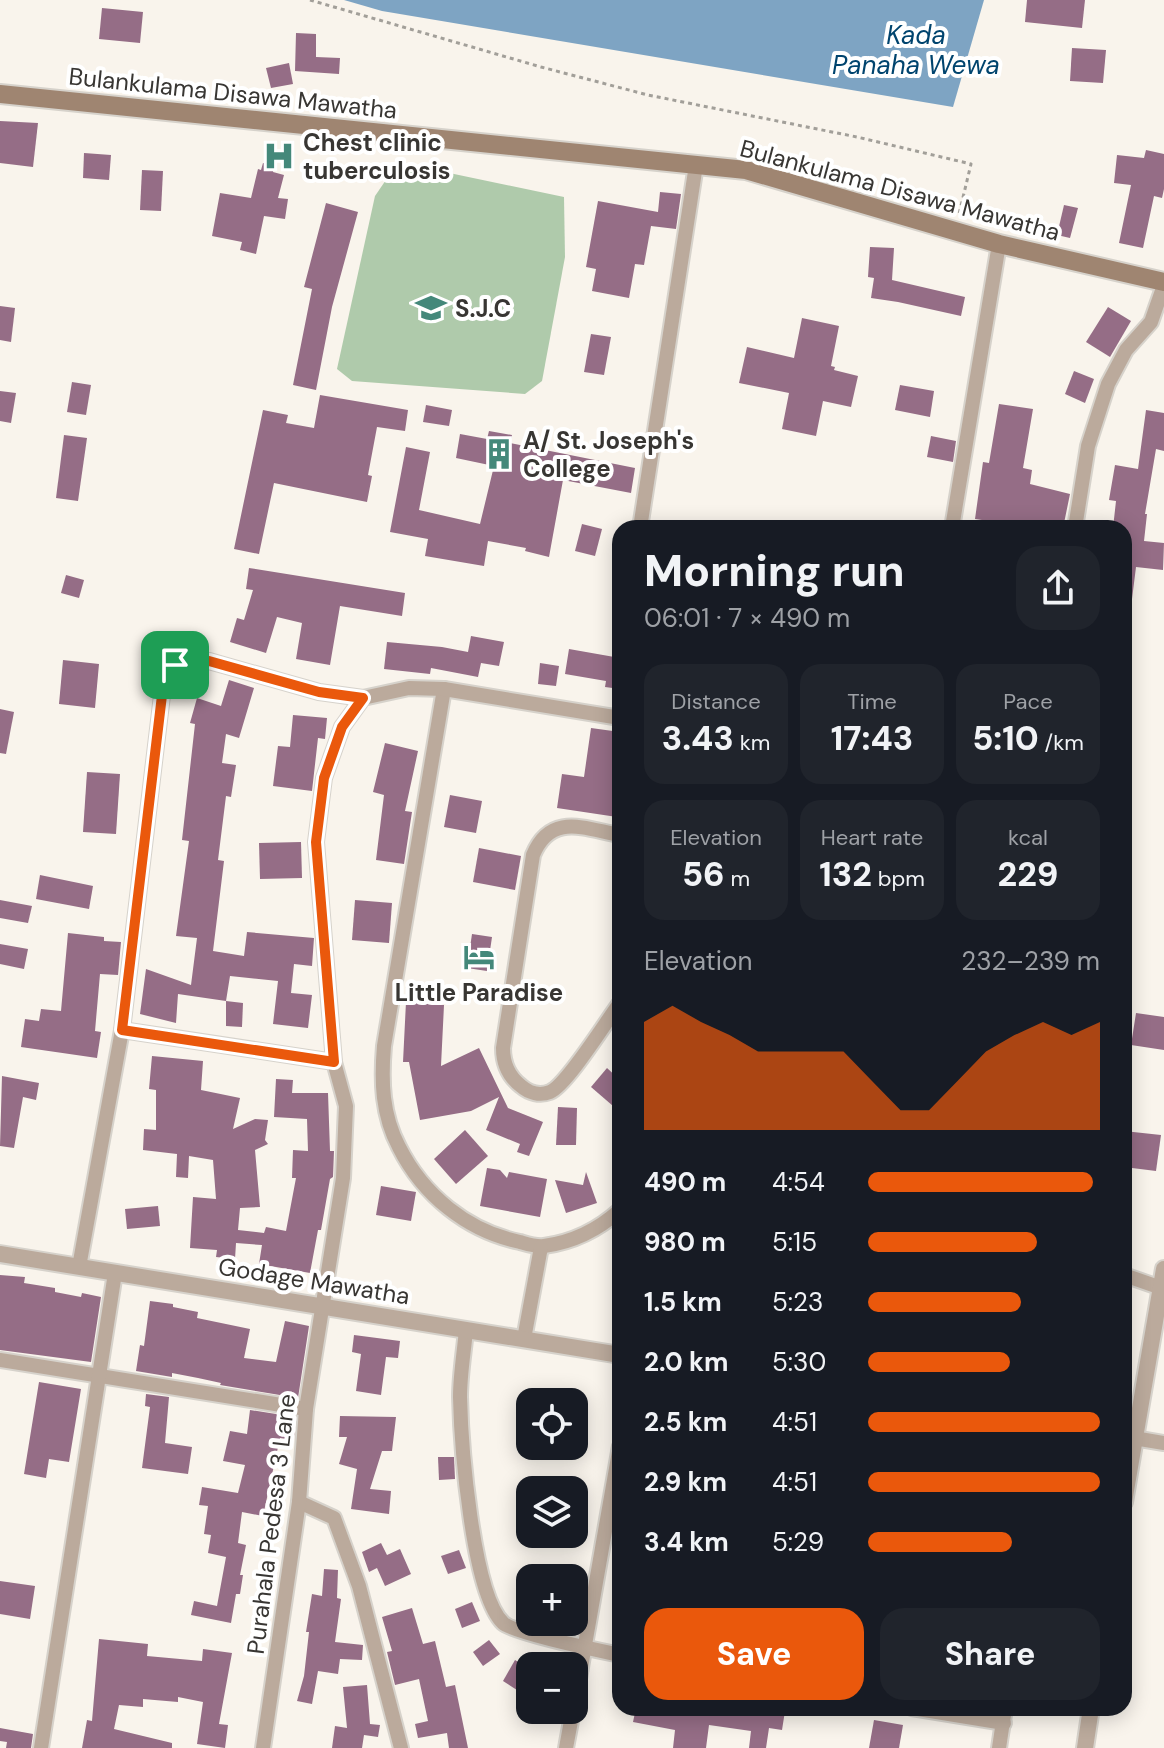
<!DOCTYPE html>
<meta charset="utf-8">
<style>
body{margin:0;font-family:"DM Sans",sans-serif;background:#20242c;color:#f1f3f6;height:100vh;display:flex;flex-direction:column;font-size:30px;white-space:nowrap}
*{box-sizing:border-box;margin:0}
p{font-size:26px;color:#9ea1a6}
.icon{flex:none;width:44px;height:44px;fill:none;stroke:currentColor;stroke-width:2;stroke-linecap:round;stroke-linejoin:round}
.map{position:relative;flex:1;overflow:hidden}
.drawer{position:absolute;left:612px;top:520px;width:520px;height:1196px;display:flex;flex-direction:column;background:#171b24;border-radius:24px;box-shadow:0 4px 20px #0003}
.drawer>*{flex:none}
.tools{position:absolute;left:516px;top:1388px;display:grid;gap:16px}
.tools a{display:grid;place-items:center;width:72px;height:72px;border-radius:16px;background:#171b24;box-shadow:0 4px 20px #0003;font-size:40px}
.pin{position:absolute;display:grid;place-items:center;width:68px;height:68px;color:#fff;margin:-34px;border-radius:16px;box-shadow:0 4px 12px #0006}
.round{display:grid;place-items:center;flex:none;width:84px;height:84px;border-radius:24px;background:#20242c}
.head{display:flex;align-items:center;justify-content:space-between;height:136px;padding:0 32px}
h1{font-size:44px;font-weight:800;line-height:60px}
.figures{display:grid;grid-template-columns:repeat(3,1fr);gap:12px;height:136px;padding:8px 32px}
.figures div{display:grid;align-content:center;border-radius:20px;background:#20242c;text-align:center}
.figures b{font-size:34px;font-weight:800}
.figures small{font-size:22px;font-weight:400}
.figures p{font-size:22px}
.chart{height:224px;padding:16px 32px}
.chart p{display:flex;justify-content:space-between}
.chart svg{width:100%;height:144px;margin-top:8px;fill:#ea580c;opacity:.7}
.primary-button{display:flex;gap:16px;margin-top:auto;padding:16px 32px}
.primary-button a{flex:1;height:92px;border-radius:24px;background:#ea580c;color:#fff;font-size:32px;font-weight:800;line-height:92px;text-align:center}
.primary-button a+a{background:#20242c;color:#f1f3f6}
ul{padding:0 32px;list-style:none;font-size:26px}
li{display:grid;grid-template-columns:128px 96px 1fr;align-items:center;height:60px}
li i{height:20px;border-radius:10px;background:#ea580c}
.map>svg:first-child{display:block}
.green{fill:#afcaab}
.water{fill:#7ea4c3}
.building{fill:#956d86}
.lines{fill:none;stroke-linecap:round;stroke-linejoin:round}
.minor-casing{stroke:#d6d2cb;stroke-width:18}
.tertiary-casing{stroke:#d6d2cb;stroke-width:20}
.secondary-casing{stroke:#d6d2cb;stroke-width:22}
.path{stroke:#a29f99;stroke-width:3;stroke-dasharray:4 4;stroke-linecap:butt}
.minor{stroke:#bbaa9c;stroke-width:14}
.tertiary{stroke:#bbaa9c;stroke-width:16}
.secondary{stroke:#9f8571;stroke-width:18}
.route-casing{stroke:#fff;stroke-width:16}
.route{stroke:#ea580c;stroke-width:10}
.labels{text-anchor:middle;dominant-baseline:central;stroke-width:8;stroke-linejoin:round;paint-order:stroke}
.street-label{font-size:24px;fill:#383633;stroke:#fff}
.poi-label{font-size:24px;font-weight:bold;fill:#383633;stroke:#fff;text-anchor:start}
.water-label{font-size:26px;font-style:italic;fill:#00446e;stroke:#fff}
</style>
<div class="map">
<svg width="1164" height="1748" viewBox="0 0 1164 1748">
<rect width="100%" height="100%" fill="#f9f4ec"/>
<polygon class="green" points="435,170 564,197 565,257 542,381 525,394 352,381 337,369 375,196 390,174"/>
<polygon class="water" points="344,0 984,0 953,107 382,11"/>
<g class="building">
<polygon points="1027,0 1085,0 1082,28 1025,22"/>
<polygon points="102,8 143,12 140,43 99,39"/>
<polygon points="296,33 316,34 316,57 340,58 339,74 295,71"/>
<polygon points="1072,48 1106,50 1103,83 1070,81"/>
<polygon points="289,63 293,84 271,88 266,68"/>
<polygon points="0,121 38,123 33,167 0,163"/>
<polygon points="1146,150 1164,154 1164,189 1162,198 1154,196 1143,248 1119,243 1131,185 1114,183 1117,155 1144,158"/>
<polygon points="84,153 111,155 109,180 83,178"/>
<polygon points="263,163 274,165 273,172 284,175 278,198 288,199 285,219 264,216 256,254 240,250 242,242 212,236 220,193 251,198 258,169 261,170"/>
<polygon points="142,170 163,171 161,211 140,210"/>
<polygon points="660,192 681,194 676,229 651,226 644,265 635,264 629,298 592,291 596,269 586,267 598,201 658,212"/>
<polygon points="326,203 358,212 332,307 316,390 293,385 312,289 304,287"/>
<polygon points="1064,205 1078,208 1070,238 1057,235"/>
<polygon points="870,247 894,248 892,280 965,297 961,316 898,302 871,298 874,278 868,277"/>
<polygon points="0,306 15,308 11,342 0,340"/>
<polygon points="1108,307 1131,321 1110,357 1086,342"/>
<polygon points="802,318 839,326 831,366 835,367 834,370 858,376 851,407 823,401 816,436 782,429 789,393 739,383 747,347 794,358"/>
<polygon points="591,334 611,337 604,375 584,372"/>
<polygon points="1074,371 1094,379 1085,403 1065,394"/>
<polygon points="72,382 91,385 86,415 67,412"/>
<polygon points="900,385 934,391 930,417 895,410"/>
<polygon points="0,391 16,393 11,423 0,421"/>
<polygon points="320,395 408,410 405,431 377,427 368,475 372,476 367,502 274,483 259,554 234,549 263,410 288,415 286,423 314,428"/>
<polygon points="999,404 1033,409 1023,468 1032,470 1030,484 1070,494 1063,528 1024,521 1023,526 975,519 983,462 989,463"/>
<polygon points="426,405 452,410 449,426 423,422"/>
<polygon points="1146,410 1164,413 1164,451 1156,449 1145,514 1147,514 1144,541 1164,543 1163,570 1136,567 1132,599 1124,598 1124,528 1113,528 1116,501 1109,500 1115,465 1138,469"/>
<polygon points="489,431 512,435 510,443 635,468 631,493 563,480 549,557 525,551 526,548 488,541 484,566 425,556 428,539 390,532 406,447 430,452 419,510 480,524 494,466 456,458 460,434 487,439"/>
<polygon points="64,435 87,438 78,501 56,498"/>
<polygon points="931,436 956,441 953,462 927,457"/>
<polygon points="582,524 602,529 595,556 575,551"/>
<polygon points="249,568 405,593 402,616 340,606 330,665 296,659 302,623 277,617 266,653 230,642 237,618 244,620 253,590 246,589"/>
<polygon points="66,575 84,580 79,598 61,593"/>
<polygon points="471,636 504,642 499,666 481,663 478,677 431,668 430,674 384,669 387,642 442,647 468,652"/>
<polygon points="569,649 620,658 620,689 605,687 606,681 565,674"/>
<polygon points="63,660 99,664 95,708 59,704"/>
<polygon points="540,663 559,666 556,686 538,684"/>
<polygon points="229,680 254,688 239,738 226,734 222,763 236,765 231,797 226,796 218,860 224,861 213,951 244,956 247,932 314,938 312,966 294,964 291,993 312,995 308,1028 273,1024 278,981 230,976 226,1001 178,994 176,1023 140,1014 146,969 191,985 197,938 176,936 189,841 182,840 195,724 190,723 197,698 221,706"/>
<polygon points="0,709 14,712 6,754 0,753"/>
<polygon points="293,715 327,718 325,739 318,738 312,791 273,786 278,746 290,747"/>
<polygon points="591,728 620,732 616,782 620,783 620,794 617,817 557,808 562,774 584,777"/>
<polygon points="385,743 418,751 405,811 412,812 404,864 376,860 384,795 373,792"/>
<polygon points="87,772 120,774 116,834 83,832"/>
<polygon points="450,795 482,801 476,833 444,827"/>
<polygon points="301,842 302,878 260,879 259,843"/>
<polygon points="479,848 521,856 515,890 473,882"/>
<polygon points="40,875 93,886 89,909 36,899"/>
<polygon points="0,900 32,906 28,923 0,918"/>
<polygon points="355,900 392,903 389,943 352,940"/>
<polygon points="68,933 104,937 104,941 121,942 118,975 100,974 95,1031 101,1032 97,1058 21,1047 25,1019 39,1021 41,1009 61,1011"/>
<polygon points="472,934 492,937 487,971 467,968"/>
<polygon points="0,944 28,949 24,969 0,964"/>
<polygon points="226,1001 243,1003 242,1027 226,1026"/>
<polygon points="406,1002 444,1005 441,1066 479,1048 508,1108 543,1122 529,1156 517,1152 520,1144 486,1130 499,1097 471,1111 420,1120 409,1062 403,1062"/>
<polygon points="1136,1013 1164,1017 1164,1050 1131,1045"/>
<polygon points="152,1056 203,1061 201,1090 240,1098 233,1129 255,1119 268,1120 265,1140 268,1144 255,1150 260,1207 240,1208 238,1230 264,1233 266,1227 286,1231 296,1178 292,1178 293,1150 308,1151 307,1119 274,1117 276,1079 293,1080 292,1093 328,1093 330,1151 334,1151 333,1177 330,1179 321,1230 318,1230 310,1273 259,1264 262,1245 236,1243 235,1259 216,1257 217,1250 190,1248 193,1197 216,1199 213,1160 189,1156 188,1178 176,1177 177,1154 143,1150 144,1129 156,1130 156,1090 149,1089"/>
<polygon points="607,1068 620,1080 620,1112 591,1087"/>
<polygon points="2,1076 39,1083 36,1100 23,1097 14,1148 0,1146"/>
<polygon points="558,1107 577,1108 576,1145 556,1145"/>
<polygon points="465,1130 488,1156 456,1184 434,1159"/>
<polygon points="1124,1131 1161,1135 1156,1171 1124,1167"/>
<polygon points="487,1168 500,1170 507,1178 509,1172 547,1179 540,1217 480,1206"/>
<polygon points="586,1172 597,1203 566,1213 555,1180 583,1185"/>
<polygon points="381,1186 416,1192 411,1221 376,1215"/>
<polygon points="158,1206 160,1226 127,1229 125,1209"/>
<polygon points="0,1275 25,1277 24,1283 55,1288 55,1292 81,1297 82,1293 101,1297 91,1362 0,1350"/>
<polygon points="150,1301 173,1304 173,1307 198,1312 197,1318 250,1329 244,1358 276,1362 285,1321 309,1326 298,1398 220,1385 221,1383 198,1378 172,1373 172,1377 136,1371 140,1345 144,1346"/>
<polygon points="354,1335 400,1341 398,1358 386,1357 381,1395 356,1391 361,1354 352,1352"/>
<polygon points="39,1382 81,1389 69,1462 49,1459 46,1478 24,1474"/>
<polygon points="146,1394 169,1397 165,1443 192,1447 188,1474 142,1468 150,1407 145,1406"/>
<polygon points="250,1410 295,1417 294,1440 280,1438 263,1516 242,1512 238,1543 246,1545 240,1575 243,1575 240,1594 236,1594 231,1623 191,1615 194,1601 217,1606 226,1557 208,1553 211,1535 204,1534 208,1506 199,1505 202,1487 238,1493 245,1465 223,1461 230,1431 247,1434"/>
<polygon points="340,1416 396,1417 392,1451 382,1451 370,1489 391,1491 389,1514 351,1509 357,1469 339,1464 347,1437 339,1437"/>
<polygon points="438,1457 454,1457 455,1479 439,1480"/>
<polygon points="381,1543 387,1555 400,1549 411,1574 385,1586 377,1568 369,1572 362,1552"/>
<polygon points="459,1550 466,1568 448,1574 441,1556"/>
<polygon points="324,1569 338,1570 337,1598 341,1599 335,1642 363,1645 362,1660 340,1659 338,1674 318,1671 312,1704 297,1701 304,1676 309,1632 306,1632 312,1594 322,1596"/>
<polygon points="0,1581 35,1586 30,1619 0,1614"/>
<polygon points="472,1602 480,1621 462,1628 455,1609"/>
<polygon points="412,1608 423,1644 435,1641 446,1687 455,1685 468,1748 449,1748 447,1733 418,1738 415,1724 428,1721 419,1679 395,1685 387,1652 392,1651 382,1617"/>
<polygon points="99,1639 148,1644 147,1656 202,1661 203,1649 232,1653 219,1724 228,1725 225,1748 197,1744 203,1702 178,1697 178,1702 143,1699 143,1707 119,1705 114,1729 172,1743 172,1748 82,1748 87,1720 92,1721"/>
<polygon points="489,1640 500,1654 483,1666 473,1652"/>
<polygon points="515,1660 530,1669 530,1676 520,1692 503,1681"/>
<polygon points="367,1685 370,1724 380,1725 378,1737 364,1735 362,1748 332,1748 335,1726 347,1728 343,1687"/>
<polygon points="636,1708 663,1708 722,1714 723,1708 776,1708 785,1711 782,1730 769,1728 766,1748 749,1748 751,1731 709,1725 706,1748 673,1748 675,1730 633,1722"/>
<polygon points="874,1720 903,1725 899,1748 869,1748"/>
<polygon points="0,1728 33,1734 31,1748 6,1748 7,1742 0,1741"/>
</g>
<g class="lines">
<defs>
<g id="minor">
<polyline points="640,528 696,165"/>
<polyline points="952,528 999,244"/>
<polyline points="1075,528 1088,446 1108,384 1126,350 1151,322 1164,285"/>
<path d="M 444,689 L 384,1046 C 381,1081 382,1115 399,1147 C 423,1195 467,1231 520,1242 C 527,1244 536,1247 544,1246 C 574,1242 598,1230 620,1210"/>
<path d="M 620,835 C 585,829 551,812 533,855 L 503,1048 C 503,1063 508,1076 521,1086 C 529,1093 540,1096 550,1092 C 567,1085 607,1020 620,1003"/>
<polyline points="122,1030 334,1062"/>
<polyline points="79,1267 122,1030 163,687 175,665 209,661 319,692 363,698"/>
<polyline points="1124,1275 1164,1289"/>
<path d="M 466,1330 C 464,1352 460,1375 460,1397 C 461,1442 472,1593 503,1623 C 513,1633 601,1651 620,1655"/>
<polyline points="524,1339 541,1247"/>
<polyline points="0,1360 306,1409"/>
<polyline points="1134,1438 1164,1443"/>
<polyline points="299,1502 334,1518 359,1586 401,1748"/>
<polyline points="574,1707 620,1446"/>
<polyline points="912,1708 1004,1723"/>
<polyline points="41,1748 115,1273"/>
<polyline points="263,1748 299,1502 306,1409 343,1178 346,1106 334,1062 316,842 324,778 342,727 363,698 409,688 444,689 620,718"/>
<polyline points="566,1748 573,1710"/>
<polyline points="999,1748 1005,1708"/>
</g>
<g id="tertiary">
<polyline points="0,1254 620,1355"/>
<polyline points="1124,1502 1164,1269"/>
<polyline points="1085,1748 1091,1708"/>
</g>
<polyline id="secondary" points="0,94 746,170 999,244 1164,282"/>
</defs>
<use href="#minor" class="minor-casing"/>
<use href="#tertiary" class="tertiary-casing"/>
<use href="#secondary" class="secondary-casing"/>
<polyline class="path" points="310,0 541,67 648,95 857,137 971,164 959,214"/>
<use href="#minor" class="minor"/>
<use href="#tertiary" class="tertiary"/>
<use href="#secondary" class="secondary"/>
</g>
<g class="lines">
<defs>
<polygon id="route" points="209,661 319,692 363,698 342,727 324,778 316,842 334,1062 122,1030 163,687 175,665"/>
</defs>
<use href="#route" class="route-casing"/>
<use href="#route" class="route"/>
</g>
<defs>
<symbol id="hospital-bare" viewBox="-9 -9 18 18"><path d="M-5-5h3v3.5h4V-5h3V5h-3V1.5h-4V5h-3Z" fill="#44887a" stroke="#fff" stroke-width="2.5" paint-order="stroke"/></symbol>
<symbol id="school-bare" viewBox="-9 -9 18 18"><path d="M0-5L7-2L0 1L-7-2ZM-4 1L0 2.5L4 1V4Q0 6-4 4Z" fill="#44887a" stroke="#fff" stroke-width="2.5" paint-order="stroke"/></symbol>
<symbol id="building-bare" viewBox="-9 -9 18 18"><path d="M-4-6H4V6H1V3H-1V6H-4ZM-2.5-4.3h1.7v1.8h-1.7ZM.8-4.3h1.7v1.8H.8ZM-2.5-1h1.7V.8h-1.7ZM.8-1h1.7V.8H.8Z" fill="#44887a" stroke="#fff" stroke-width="2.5" paint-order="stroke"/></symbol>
<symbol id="hotel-bare" viewBox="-9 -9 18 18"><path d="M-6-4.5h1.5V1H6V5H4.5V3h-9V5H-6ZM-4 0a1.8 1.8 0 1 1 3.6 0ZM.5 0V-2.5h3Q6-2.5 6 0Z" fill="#44887a" stroke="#fff" stroke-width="2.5" paint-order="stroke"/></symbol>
</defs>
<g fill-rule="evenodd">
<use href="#hospital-bare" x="257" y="134" width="44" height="44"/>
<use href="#school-bare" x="409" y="286" width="44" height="44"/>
<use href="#building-bare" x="477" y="432" width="44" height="44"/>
<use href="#hotel-bare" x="457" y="935" width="44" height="44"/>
</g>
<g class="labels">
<g class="street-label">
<text transform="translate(233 93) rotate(6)">Bulankulama Disawa Mawatha</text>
<text transform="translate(900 190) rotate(15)">Bulankulama Disawa Mawatha</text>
<text transform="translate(314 1281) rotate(9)">Godage Mawatha</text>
<text transform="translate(271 1524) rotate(-83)">Purahala Pedesa 3 Lane</text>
</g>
<g class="poi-label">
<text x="303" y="142">Chest clinic<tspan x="303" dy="28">tuberculosis</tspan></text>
<text x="455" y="308">S.J.C</text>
<text x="523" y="440">A/ St. Joseph's<tspan x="523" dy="28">College</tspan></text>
<text x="479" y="992" text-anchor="middle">Little Paradise</text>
</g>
<g class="water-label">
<text x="916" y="35">Kada<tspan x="916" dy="30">Panaha Wewa</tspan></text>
</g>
</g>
</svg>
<div class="tools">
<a><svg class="icon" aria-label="locate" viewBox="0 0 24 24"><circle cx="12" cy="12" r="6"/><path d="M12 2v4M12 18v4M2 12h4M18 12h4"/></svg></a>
<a><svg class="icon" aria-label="layers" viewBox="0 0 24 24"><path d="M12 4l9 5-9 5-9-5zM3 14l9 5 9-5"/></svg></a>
<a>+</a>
<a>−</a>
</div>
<div class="pin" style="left:175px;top:665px;background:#1e9e55"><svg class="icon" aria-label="arrive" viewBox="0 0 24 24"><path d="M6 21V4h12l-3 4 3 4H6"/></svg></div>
<section class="drawer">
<div class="head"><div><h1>Morning run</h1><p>06:01 · 7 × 490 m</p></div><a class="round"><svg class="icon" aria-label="share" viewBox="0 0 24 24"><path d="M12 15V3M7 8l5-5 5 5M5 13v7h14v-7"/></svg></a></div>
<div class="figures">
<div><p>Distance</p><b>3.43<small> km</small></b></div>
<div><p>Time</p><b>17:43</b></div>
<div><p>Pace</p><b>5:10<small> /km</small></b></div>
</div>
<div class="figures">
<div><p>Elevation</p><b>56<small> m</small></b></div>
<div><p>Heart rate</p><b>132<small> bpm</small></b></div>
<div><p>kcal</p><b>229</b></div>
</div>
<div class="chart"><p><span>Elevation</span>232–239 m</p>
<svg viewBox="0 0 160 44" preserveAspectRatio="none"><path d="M0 44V11L10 6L20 11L30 15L40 20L50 20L60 20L70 20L80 29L90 38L100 38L110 29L120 20L130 15L140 11L150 15L160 11V44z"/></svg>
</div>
<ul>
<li><b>490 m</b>4:54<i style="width:97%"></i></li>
<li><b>980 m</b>5:15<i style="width:73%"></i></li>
<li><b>1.5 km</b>5:23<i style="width:66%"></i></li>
<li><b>2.0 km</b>5:30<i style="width:61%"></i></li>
<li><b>2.5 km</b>4:51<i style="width:100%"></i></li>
<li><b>2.9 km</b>4:51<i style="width:100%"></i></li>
<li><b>3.4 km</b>5:29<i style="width:62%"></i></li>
</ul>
<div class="primary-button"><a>Save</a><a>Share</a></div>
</section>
</div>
